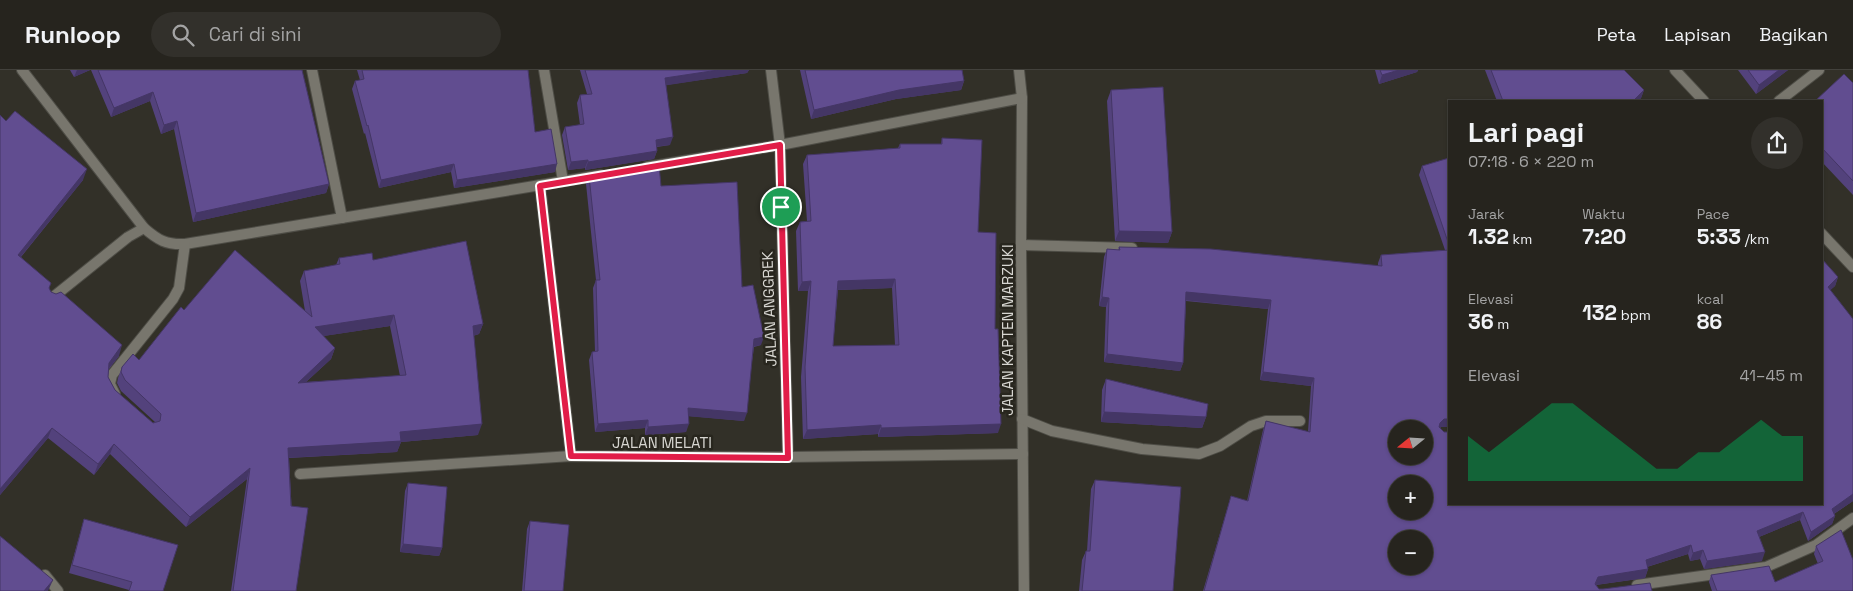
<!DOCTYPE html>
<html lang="id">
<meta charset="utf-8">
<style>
body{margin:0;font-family:"Space Grotesk",sans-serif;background:#32302b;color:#f1f3f6;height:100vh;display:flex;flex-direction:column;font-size:19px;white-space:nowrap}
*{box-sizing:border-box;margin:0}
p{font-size:16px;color:#a4a4a4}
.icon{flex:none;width:28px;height:28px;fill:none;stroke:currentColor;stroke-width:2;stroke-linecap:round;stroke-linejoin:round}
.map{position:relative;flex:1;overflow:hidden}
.details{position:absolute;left:1448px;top:30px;width:375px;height:405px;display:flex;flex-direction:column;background:#26241e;border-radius:0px;box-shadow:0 1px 4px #0004,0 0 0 1px #42413c}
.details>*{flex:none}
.needle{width:32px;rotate:252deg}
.tools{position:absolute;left:1388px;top:350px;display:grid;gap:10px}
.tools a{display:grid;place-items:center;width:45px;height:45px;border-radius:50%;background:#26241e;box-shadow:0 1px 4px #0004,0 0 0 1px #42413c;font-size:25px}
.pin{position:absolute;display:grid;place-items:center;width:42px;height:42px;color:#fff;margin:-21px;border:2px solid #fff;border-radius:50%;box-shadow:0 1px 5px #0007}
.round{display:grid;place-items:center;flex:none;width:52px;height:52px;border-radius:26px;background:#32302b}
.head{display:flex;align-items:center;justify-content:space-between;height:85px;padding:0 20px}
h1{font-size:28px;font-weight:600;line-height:38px}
.metrics{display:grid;grid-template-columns:repeat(3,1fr);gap:8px;height:85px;padding:5px 20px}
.metrics div{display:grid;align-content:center}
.metrics b{font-size:21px;font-weight:600}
.metrics small{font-size:14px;font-weight:400}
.metrics p{font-size:14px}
.chart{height:140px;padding:10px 20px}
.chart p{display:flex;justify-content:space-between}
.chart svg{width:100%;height:90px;margin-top:5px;fill:#0b8043;opacity:.7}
header{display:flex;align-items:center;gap:30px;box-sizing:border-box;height:70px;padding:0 25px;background:#26241e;border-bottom:1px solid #42413c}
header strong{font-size:24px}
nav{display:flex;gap:28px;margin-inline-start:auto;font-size:18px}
.search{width:350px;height:45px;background:#32302b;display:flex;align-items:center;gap:12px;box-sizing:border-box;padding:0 18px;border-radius:28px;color:#a4a4a4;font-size:19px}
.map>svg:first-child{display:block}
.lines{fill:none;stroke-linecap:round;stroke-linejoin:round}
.service-casing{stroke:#4e4d46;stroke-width:12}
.minor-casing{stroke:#4e4d46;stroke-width:12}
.service{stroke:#78766d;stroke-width:10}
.minor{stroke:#78766d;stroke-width:10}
.wall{fill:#53427c;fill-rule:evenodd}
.shaded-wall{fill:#443665}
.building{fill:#614d90;stroke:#443665;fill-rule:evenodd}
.route-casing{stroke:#fff;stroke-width:10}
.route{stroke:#e11d48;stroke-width:6}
.labels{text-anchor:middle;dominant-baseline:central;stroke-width:5;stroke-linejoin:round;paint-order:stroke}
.street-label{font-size:15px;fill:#d7d6d1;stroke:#28261e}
</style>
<header>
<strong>Runloop</strong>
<div class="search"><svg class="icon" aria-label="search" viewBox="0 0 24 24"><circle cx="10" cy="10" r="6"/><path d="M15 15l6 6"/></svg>Cari di sini</div>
<nav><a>Peta</a><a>Lapisan</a><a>Bagikan</a></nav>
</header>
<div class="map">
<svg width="1853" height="521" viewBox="0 0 1853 521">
<rect width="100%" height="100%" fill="#323028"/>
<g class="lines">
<defs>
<g id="service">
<polyline points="1021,175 1132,178"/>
<polyline points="52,228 128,167 144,158"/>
</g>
<g id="minor">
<path d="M 22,0 L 144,158 C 158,170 166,175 185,174 L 601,105"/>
<polyline points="312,0 342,148"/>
<polyline points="544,0 563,111"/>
<polyline points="771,0 780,75 788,387"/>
<polyline points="1019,0 1022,28 1021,175 1024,521"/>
<polyline points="1675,0 1704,31"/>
<polyline points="1779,31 1819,0"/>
<polyline points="647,97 780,75 1022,28"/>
<polyline points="540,115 571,386"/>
<polyline points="1821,163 1853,197"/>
<polyline points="115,324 110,314 112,305 173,229 179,218 185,174"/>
<polyline points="1022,349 1052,361 1142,379 1199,384 1220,376 1251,356 1266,351 1300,351"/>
<polyline points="300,404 571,386 788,387 1023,384"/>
<polyline points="45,505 58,521"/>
<polyline points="1637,515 1766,497 1816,475 1853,448"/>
</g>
</defs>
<use href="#service" class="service-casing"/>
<use href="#minor" class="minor-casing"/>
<use href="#service" class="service"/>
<use href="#minor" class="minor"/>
</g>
<g class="wall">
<polygon points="70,0 90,0 74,7"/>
<polygon points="91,0 302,0 329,114 326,123 193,152 174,59 161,64 150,31 111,47"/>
<polygon points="357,0 528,0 535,62 555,102 454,118 451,102 379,118 365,63 364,64 352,19 355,11 360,10"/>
<polygon points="580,0 749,0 747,3 666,15 670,75 657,77 657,81 654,89 585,100 585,98 568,100 562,65 565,57 580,55 577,33 580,25 587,24"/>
<polygon points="800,0 962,0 964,11 961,20 896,29 811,49"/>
<polygon points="1375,0 1418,0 1417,2 1379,14"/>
<polygon points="1485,0 1624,0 1644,20 1641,28 1638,31 1497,31"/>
<polygon points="1738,0 1788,0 1756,24"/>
<polygon points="1853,13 1853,125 1821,91 1821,31"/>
<polygon points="1111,20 1172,162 1168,173 1115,171 1107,31"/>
<path d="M 0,45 L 6,51 L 83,110 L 21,187 L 49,218 L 51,222 L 119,286 L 109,299 L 108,307 L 115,320 L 153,353 L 155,352 L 121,321 L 117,313 L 118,308 L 122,297 L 139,290 L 184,240 L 305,241 L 300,211 L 304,201 L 336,195 L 339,188 L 373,190 L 483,254 L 479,264 L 473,266 L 478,365 L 401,372 L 397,382 L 289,388 L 296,521 L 231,521 L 247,409 L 186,457 L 110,384 L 94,405 L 48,368 L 0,425 ZM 390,256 L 400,306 L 306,312 L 331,289 L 335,278 L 323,266 Z"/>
<path d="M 942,68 L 978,162 L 995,259 L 998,363 L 878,367 L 878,364 L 803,369 L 801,307 L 808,221 L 798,221 L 796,161 L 800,152 L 807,151 L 803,94 L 807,85 L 898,78 L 900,74 L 941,74 ZM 892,218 L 895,275 L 833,276 L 838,220 Z"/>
<polygon points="1449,88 1449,357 1441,357 1440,358 1444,362 1821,434 1821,188 1838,207 1835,216 1830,220 1853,431 1834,444 1835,446 1832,454 1808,471 1800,450 1759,467 1762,491 1704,499 1700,489 1690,491 1688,484 1647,497 1648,499 1645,508 1596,515 1599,519 1603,519 1652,521 1203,521 1231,426 1247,431 1263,360 1266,351 1308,362 1311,316 1260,310 1268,239 1186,231 1183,293 1180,301 1104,292 1106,237 1099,236 1104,187 1107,179 1118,180 1119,177 1378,196 1378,193 1381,185 1445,180 1419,105 1422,96"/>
<polygon points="589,106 661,116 742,217 761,275 754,277 744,351 689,346 686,362 645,365 645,358 595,362 589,290 592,282 595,282 593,218 596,210 586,114"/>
<polygon points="1106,309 1206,347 1202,358 1101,352 1102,320"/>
<polygon points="1095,410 1173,521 1079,521 1082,490 1086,481 1087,481 1091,419"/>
<polygon points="408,413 442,478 439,486 400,482 405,421"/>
<polygon points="84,449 163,521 129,521 129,520 69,503"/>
<polygon points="530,451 563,521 522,521 527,459"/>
<polygon points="1816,476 1853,521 1712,521 1709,512 1711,505 1775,512 1818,494 1814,484"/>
</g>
<g class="shaded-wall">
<polygon points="77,0 90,0 74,7"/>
<polygon points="718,0 749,0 747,3 662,16 665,8"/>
<polygon points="1399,0 1418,0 1417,2 1379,14 1382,5"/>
<polygon points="1779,0 1788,0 1756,24 1759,15"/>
<polygon points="964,11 961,20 896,29 811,49 814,40 899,20"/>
<polygon points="1644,20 1641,28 1638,31 1633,31"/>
<polygon points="153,22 150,31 111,47 114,38"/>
<polygon points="177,51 174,59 161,64 164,55"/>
<polygon points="673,67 670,75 653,77 656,70"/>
<polygon points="657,81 654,89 585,100 588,92"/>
<polygon points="588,90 585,98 568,100 571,92"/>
<polygon points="454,94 451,102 379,118 381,110"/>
<polygon points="557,94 555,102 454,118 457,110"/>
<polygon points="87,99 83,110 14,195 18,185"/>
<polygon points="329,114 326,123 193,152 196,143"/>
<polygon points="1119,161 1172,162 1168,173 1115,171"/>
<polygon points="1838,207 1835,216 1825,225 1828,217"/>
<polygon points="895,209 892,218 835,220 838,211"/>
<polygon points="811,211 808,221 798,221 802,212"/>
<polygon points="1186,222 1271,230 1268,239 1183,230"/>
<polygon points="1102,227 1109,228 1106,237 1099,236"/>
<polygon points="394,245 390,256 311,268 315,257"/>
<polygon points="483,254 479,264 469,267 473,256"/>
<polygon points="764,267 761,275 751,277 754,269"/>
<polygon points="122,275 119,286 105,303 109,293"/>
<polygon points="335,278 331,289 294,323 298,313"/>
<polygon points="1107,284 1183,293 1180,301 1104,292"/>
<polygon points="1263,302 1314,308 1311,316 1260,310"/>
<polygon points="688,338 747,343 744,351 685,346"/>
<polygon points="1104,342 1206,347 1202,358 1101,352"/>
<polygon points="1444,349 1449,349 1449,357 1441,357 1437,361 1440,353"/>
<polygon points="648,350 645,358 595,362 598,354"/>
<polygon points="482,354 478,365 401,372 397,382 284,388 288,378 400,362"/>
<polygon points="689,354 686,362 645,365 648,357"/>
<polygon points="1001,354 998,363 878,367 881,358"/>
<polygon points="881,355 878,364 803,369 807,360"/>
<polygon points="52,358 48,368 0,425 0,419"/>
<polygon points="114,374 110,384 94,405 98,394"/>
<polygon points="250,398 247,409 186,457 190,447"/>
<polygon points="1853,424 1853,431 1829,447 1832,439"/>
<polygon points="1803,442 1800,450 1754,469 1757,461"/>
<polygon points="1835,446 1832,454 1808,471 1811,462"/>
<polygon points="403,474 442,478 439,486 400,482"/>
<polygon points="1691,475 1688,484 1643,498 1646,490"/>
<polygon points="1703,480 1700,489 1690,491 1693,483"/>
<polygon points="1765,482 1762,491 1704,499 1707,491"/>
<polygon points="1648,499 1645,508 1595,515 1598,507"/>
<polygon points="53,510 48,521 44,521"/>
</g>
<g class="building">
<polygon points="98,0 302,0 329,114 196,143 177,51 164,55 153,22 114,38"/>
<polygon points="362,0 528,0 535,62 551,59 557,94 457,110 454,94 381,110 368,55 367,56 355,11 364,9"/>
<polygon points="585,0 718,0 665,8 673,67 656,70 657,81 588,92 588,90 571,92 565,57 584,54 580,25 592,24"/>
<polygon points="805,0 962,0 964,11 899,20 814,40"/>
<polygon points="1380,0 1399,0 1382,5"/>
<polygon points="1491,0 1624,0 1644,20 1633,31 1503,31"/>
<polygon points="1748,0 1779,0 1759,15"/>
<polygon points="1844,4 1853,13 1853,111 1821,77 1821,31 1815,31"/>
<polygon points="1163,17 1172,162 1119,161 1111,20"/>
<path d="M 15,41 L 87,99 L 18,185 L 51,213 L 49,218 L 51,222 L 56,224 L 61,222 L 122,275 L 109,293 L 108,307 L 115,320 L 153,353 L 160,351 L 161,344 L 125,310 L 121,302 L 122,297 L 133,284 L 139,290 L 181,237 L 184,240 L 235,180 L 312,247 L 304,201 L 340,194 L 339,188 L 372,183 L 373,190 L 466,171 L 483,254 L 473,256 L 482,354 L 400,362 L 401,371 L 288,378 L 291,436 L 308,438 L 296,521 L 233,521 L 250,398 L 190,447 L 114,374 L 98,394 L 52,358 L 0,419 L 0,45 L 6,51 ZM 394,245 L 406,305 L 298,313 L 335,278 L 315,257 Z"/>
<path d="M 942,68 L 982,70 L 978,162 L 996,163 L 995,259 L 998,259 L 1001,354 L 881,358 L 881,355 L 807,360 L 805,297 L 811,211 L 802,212 L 800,152 L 811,151 L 807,85 L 900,78 L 900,74 L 942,74 ZM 895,209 L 899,275 L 833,276 L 838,211 Z"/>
<polygon points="1449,88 1449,175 1422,96"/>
<polygon points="659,95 661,116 737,112 742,217 753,215 764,267 754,269 747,343 688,338 689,354 648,357 648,350 598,354 592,282 598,281 596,210 600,210 589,106"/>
<path d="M 1119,177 L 1211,179 L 1382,196 L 1381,185 L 1449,180 L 1449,349 L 1444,349 L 1440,353 L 1439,357 L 1444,362 L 1449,362 L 1449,434 L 1821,434 L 1821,188 L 1838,207 L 1828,217 L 1853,249 L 1853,424 L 1832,439 L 1835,446 L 1811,462 L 1803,442 L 1757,461 L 1765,482 L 1707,491 L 1703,480 L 1693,483 L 1691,475 L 1646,490 L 1648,499 L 1598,507 L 1595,514 L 1599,519 L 1603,519 L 1650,513 L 1652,521 L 1204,521 L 1231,426 L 1248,431 L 1266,351 L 1310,362 L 1314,308 L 1263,302 L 1271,230 L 1186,222 L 1183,293 L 1107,284 L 1109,228 L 1102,227 L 1107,179 L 1120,180 ZM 1396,359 L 1424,359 L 1424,386 L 1396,386 ZM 1396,414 L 1424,414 L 1424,441 L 1396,441 ZM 1396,469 L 1424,469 L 1424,496 L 1396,496 Z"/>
<polygon points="1106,309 1208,334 1206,347 1104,342"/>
<polygon points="1095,410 1181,417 1173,521 1082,521 1086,481 1090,481"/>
<polygon points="408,413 447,417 442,478 403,474"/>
<polygon points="84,449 178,475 163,521 129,521 132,512 72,495"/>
<polygon points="530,451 569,455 563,521 524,521"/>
<polygon points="1841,460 1853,490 1853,521 1717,521 1711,505 1769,496 1775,512 1823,491 1816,476"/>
<polygon points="0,466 53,510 44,521 0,521"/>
</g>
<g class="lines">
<defs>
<polygon id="route" points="780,75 788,388 571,386 540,116"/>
</defs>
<use href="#route" class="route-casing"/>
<use href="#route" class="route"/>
</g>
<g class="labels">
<g class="street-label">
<text transform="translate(769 239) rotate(-92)">JALAN ANGGREK</text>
<text transform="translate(1007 260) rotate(-90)">JALAN KAPTEN MARZUKI</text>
<text x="662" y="372">JALAN MELATI</text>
</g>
</g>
</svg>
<div class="tools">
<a><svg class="needle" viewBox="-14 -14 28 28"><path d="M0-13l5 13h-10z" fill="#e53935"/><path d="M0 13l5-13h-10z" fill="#a4a4a4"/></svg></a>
<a>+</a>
<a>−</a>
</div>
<div class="pin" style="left:781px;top:137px;background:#1e9e55"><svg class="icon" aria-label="arrive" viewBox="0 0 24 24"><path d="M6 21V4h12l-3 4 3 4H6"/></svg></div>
<section class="details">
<div class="head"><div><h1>Lari pagi</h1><p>07:18 · 6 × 220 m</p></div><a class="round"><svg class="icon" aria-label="share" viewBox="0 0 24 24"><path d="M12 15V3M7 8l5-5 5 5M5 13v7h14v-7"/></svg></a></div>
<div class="metrics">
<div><p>Jarak</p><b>1.32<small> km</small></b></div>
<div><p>Waktu</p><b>7:20</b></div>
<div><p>Pace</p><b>5:33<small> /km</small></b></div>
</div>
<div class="metrics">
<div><p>Elevasi</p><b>36<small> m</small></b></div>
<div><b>132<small> bpm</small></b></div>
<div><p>kcal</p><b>86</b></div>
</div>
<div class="chart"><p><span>Elevasi</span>41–45 m</p>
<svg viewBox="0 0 160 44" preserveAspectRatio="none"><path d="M0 44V22L10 30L20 22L30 14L40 6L50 6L60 14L70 22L80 30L90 38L100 38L110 30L120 30L130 22L140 14L150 22L160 22V44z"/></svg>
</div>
</section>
</div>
